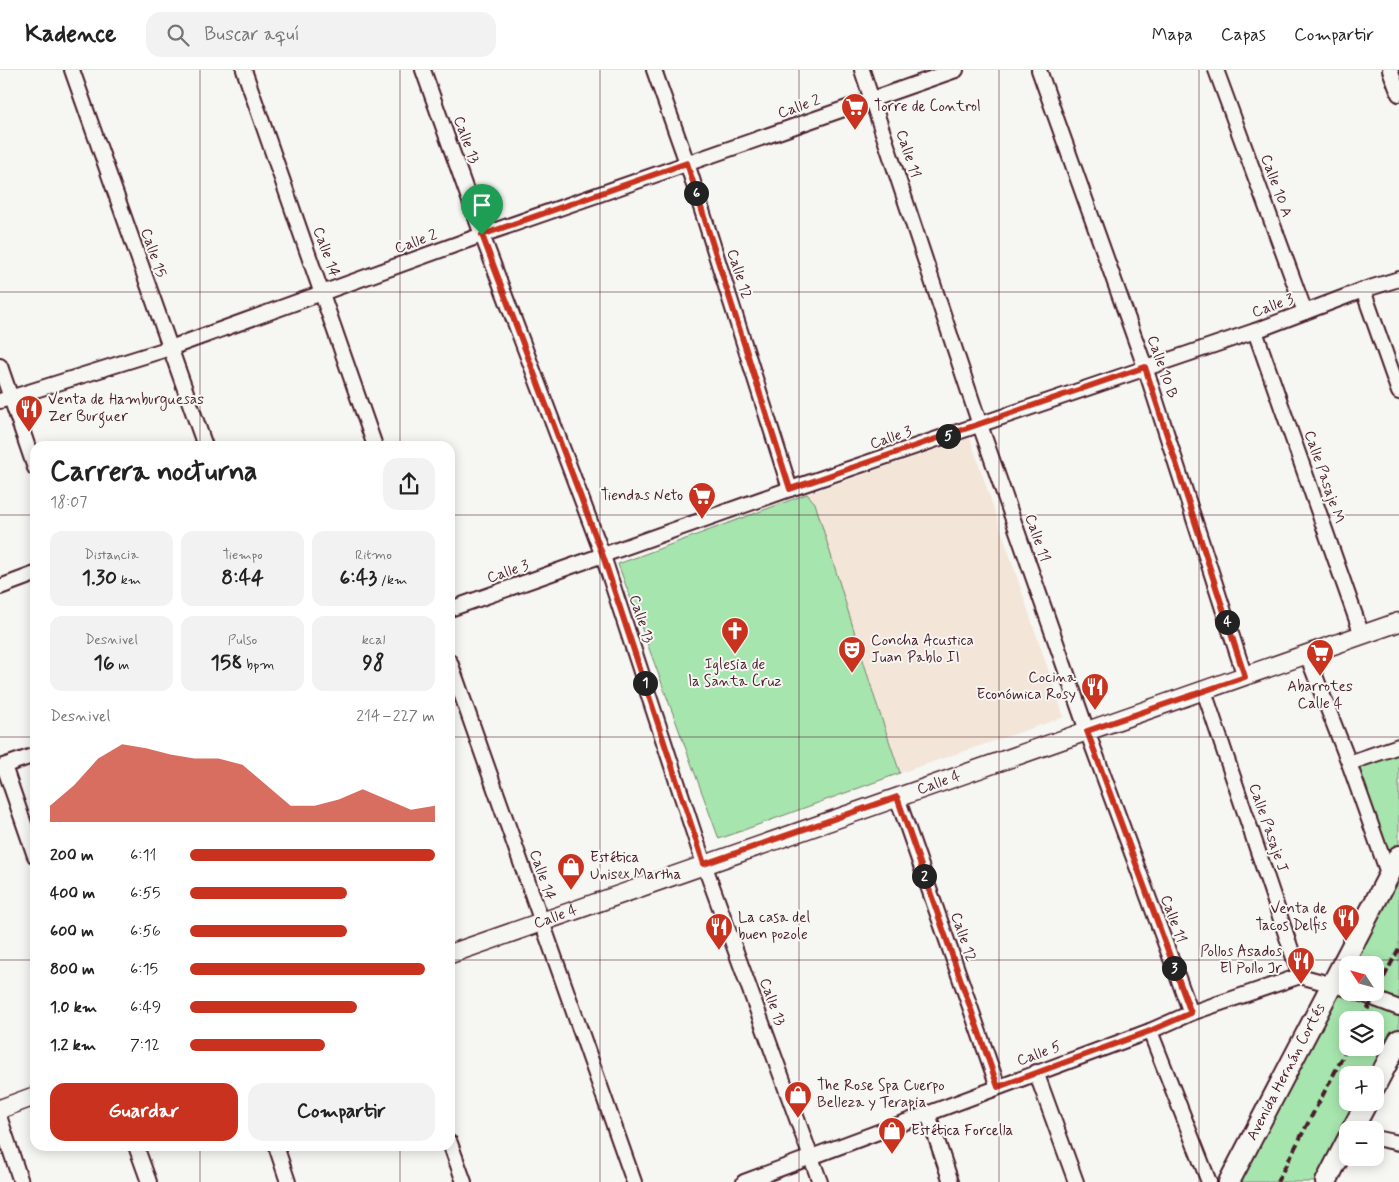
<!DOCTYPE html>
<html lang="es">
<meta charset="utf-8">
<style>
body{margin:0;font-family:Mynerve,sans-serif;background:#f2f2f2;color:#222;height:100vh;display:flex;flex-direction:column;font-size:19px;white-space:nowrap}
*{box-sizing:border-box;margin:0}
p{font-size:16px;color:#767676}
.icon{flex:none;width:28px;height:28px;fill:none;stroke:currentColor;stroke-width:2;stroke-linecap:round;stroke-linejoin:round}
.map{position:relative;flex:1;overflow:hidden}
.sheet{position:absolute;left:30px;top:371px;width:425px;height:710px;display:flex;flex-direction:column;background:#fff;border-radius:15px;box-shadow:0 2px 12px #0003}
.sheet>*{flex:none}
.needle{width:32px;rotate:306deg}
.fabs{position:absolute;left:1339px;top:886px;display:grid;gap:10px}
.fabs a{display:grid;place-items:center;width:45px;height:45px;border-radius:10px;background:#fff;box-shadow:0 2px 12px #0003;font-size:25px}
.pin{position:absolute;display:grid;place-items:center;width:42px;height:42px;color:#fff;margin:-51px -21px;border-radius:50% 50% 50% 0;rotate:-45deg;box-shadow:0 0 5px #0007}
.pin .icon{rotate:45deg}
.km{position:absolute;width:25px;height:25px;margin:-12px;border-radius:50%;background:#222;color:#fff;font-size:14px;line-height:25px;text-align:center}
.round{display:grid;place-items:center;flex:none;width:52px;height:52px;border-radius:15px;background:#f2f2f2}
.headline{display:flex;align-items:center;justify-content:space-between;height:85px;padding:0 20px}
h1{font-size:28px;font-weight:700;line-height:38px}
.metrics{display:grid;grid-template-columns:repeat(3,1fr);gap:8px;height:85px;padding:5px 20px}
.metrics div{display:grid;align-content:center;border-radius:12px;background:#f2f2f2;text-align:center}
.metrics b{font-size:21px;font-weight:700}
.metrics small{font-size:14px;font-weight:400}
.metrics p{font-size:14px}
.chart{height:140px;padding:10px 20px}
.chart p{display:flex;justify-content:space-between}
.chart svg{width:100%;height:90px;margin-top:5px;fill:#c8321e;opacity:.7}
.primary-button{display:flex;gap:10px;margin-top:auto;padding:10px 20px}
.primary-button a{flex:1;height:58px;border-radius:15px;background:#c8321e;color:#fff;font-size:20px;font-weight:700;line-height:58px;text-align:center}
.primary-button a+a{background:#f2f2f2;color:#222}
ul{padding:0 20px;list-style:none;font-size:16px}
li{display:grid;grid-template-columns:80px 60px 1fr;align-items:center;height:38px}
li i{height:12px;border-radius:6px;background:#c8321e}
header{display:flex;align-items:center;gap:30px;box-sizing:border-box;height:70px;padding:0 25px;background:#fff;border-bottom:1px solid #e0e0e0}
header strong{font-size:24px}
nav{display:flex;gap:28px;margin-inline-start:auto;font-size:18px}
.search{width:350px;height:45px;background:#f2f2f2;display:flex;align-items:center;gap:12px;box-sizing:border-box;padding:0 18px;border-radius:15px;color:#767676;font-size:19px}
.map>svg:first-child{display:block}
.built{fill:#f3e5d8}
.green{fill:#a6e5ad;stroke:#78826c;fill-rule:evenodd}
.lines{fill:none;stroke-linecap:round;stroke-linejoin:round}
.minor-casing{stroke:#4a1f2b;stroke-width:18}
.tertiary-casing{stroke:#4a1f2b;stroke-width:21}
.secondary-casing{stroke:#4a1f2b;stroke-width:24}
.minor{stroke:#f6f6f2;stroke-width:14}
.tertiary{stroke:#f6f6f2;stroke-width:18}
.secondary{stroke:#f6f6f2;stroke-width:20}
.rail{stroke:#4a1f2b;stroke-width:4;stroke-dasharray:8 4;stroke-linecap:butt}
.route-casing{stroke:#fff;stroke-width:10}
.route{stroke:#c8321e;stroke-width:6}
.grid{fill:none;stroke:#4a1f2b;stroke-width:1;stroke-opacity:0.55}
.labels{text-anchor:middle;dominant-baseline:central;stroke-width:4;stroke-linejoin:round;paint-order:stroke}
.street-label{font-size:15px;fill:#4a1f2b;stroke:#f6f6f2}
.poi-label{font-size:15px;fill:#4a1f2b;stroke:#f6f6f2;text-anchor:start}
</style>
<header>
<strong>Kadence</strong>
<div class="search"><svg class="icon" aria-label="search" viewBox="0 0 24 24"><circle cx="10" cy="10" r="6"/><path d="M15 15l6 6"/></svg>Buscar aquí</div>
<nav><a>Mapa</a><a>Capas</a><a>Compartir</a></nav>
</header>
<div class="map">
<svg width="1399" height="1112" viewBox="0 0 1399 1112">
<rect width="100%" height="100%" fill="#f6f6f2"/>
<filter id="ink" filterUnits="userSpaceOnUse"><feTurbulence type="fractalNoise" baseFrequency=".02" numOctaves="2"/><feDisplacementMap in="SourceGraphic" scale="10" xChannelSelector="R" yChannelSelector="G"/><feConvolveMatrix kernelMatrix="1 2 1 2 8 2 1 2 1" color-interpolation-filters="sRGB"/></filter>
<g filter="url(#ink)">
<polygon class="built" points="970,368 1064,647 900,703 807,424"/>
<g class="green">
<polygon points="807,424 815,433 875,629 900,703 719,769 618,494"/>
<polygon points="1399,682 1399,773 1390,791 1356,695"/>
<polygon points="1399,800 1399,934 1375,922 1375,895 1353,895"/>
<path d="M 1339,921 L 1399,945 L 1399,959 L 1375,1006 L 1348,1005 L 1348,1032 L 1361,1033 L 1320,1112 L 1236,1112 ZM 1348,950 L 1375,950 L 1375,978 L 1348,978 Z"/>
</g>
<g class="lines">
<defs>
<g id="minor">
<polyline points="72,0 205,376"/>
<polyline points="244,0 375,376"/>
<polyline points="423,0 482,165 603,486 704,794 820,1112"/>
<polyline points="654,0 687,93 790,419"/>
<polyline points="862,0 980,355 1087,661 1191,943"/>
<polyline points="1039,0 1145,297 1245,607"/>
<polyline points="1216,0 1305,242"/>
<polyline points="1390,0 1399,24"/>
<polyline points="1363,220 1399,322"/>
<polyline points="1255,261 1362,565"/>
<polyline points="0,296 35,398"/>
<polyline points="0,331 170,278 482,165 956,0"/>
<polyline points="0,517 35,504"/>
<polyline points="450,539 790,419 1255,261 1363,220 1399,209"/>
<polyline points="1307,585 1349,693 1389,806"/>
<polyline points="450,592 634,1112"/>
<polyline points="1204,621 1300,906"/>
<polyline points="1349,693 1399,676"/>
<polyline points="4,696 35,786"/>
<polyline points="0,697 35,685"/>
<polyline points="897,727 998,1017"/>
<polyline points="1357,922 1399,938"/>
<polyline points="1150,961 1209,1112"/>
<polyline points="1036,1002 1076,1112"/>
<polyline points="928,1044 951,1112"/>
<polyline points="0,1049 21,1112"/>
<polyline points="1375,1068 1399,1073"/>
<polyline points="450,1073 464,1112"/>
<polyline points="136,1076 149,1112"/>
<polyline points="276,1076 288,1112"/>
<polyline points="744,1112 1150,961 1191,943 1300,906 1348,919"/>
</g>
<g id="tertiary">
<path id="s1" d="M 450,884 L 1399,552"/>
<polyline points="0,1039 35,1026"/>
</g>
<g id="secondary">
<polyline points="1375,1016 1399,970"/>
<polyline points="1352,1060 1367,1032"/>
<path id="s2" d="M 1229,1112 L 1399,786"/>
<polyline points="1326,1112 1348,1069"/>
</g>
</defs>
<use href="#minor" class="minor-casing"/>
<use href="#tertiary" class="tertiary-casing"/>
<use href="#secondary" class="secondary-casing"/>
<use href="#minor" class="minor"/>
<use href="#tertiary" class="tertiary"/>
<use href="#secondary" class="secondary"/>
<g class="rail">
<polyline points="1362,950 1399,878"/>
<polyline points="1277,1112 1348,977"/>
</g>
</g>
</g>
<g class="lines" filter="url(#ink)">
<defs>
<polygon id="route" points="687,93 790,419 1145,297 1245,607 1087,661 1191,943 1150,961 998,1017 897,727 704,794 603,486 482,165"/>
</defs>
<use href="#route" class="route-casing"/>
<use href="#route" class="route"/>
</g>
<path class="grid" d="M 200,0 L 200,376M 400,0 L 400,376M 600,0 L 600,1112M 799,0 L 799,1112M 999,0 L 999,1112M 1199,0 L 1199,1112M 0,222 L 1399,222M 0,445 L 35,445M 450,445 L 1399,445M 0,667 L 35,667M 450,667 L 1399,667M 0,890 L 35,890M 450,890 L 1399,890M 200,1076 L 200,1112M 400,1076 L 400,1112"/>
<defs>
<symbol id="supermarket-pin" viewBox="-11 -11 22 30"><path d="M0 17L-7.5 6A9.5 9.5 0 1 1 7.5 6Z" fill="#c8321e" stroke="#f6f6f2"/><path d="M-6-5.5h2.5l.6 2H6L4.5 2H-2.5L-4.4-4H-6ZM-1.5 3.2a1.3 1.3 0 1 0 .1 0ZM3 3.2a1.3 1.3 0 1 0 .1 0Z" fill="#fff"/></symbol>
<symbol id="restaurant-pin" viewBox="-11 -11 22 30"><path d="M0 17L-7.5 6A9.5 9.5 0 1 1 7.5 6Z" fill="#c8321e" stroke="#f6f6f2"/><path d="M-5-6h1v4h1v-4h1v4h1v-4h1v5L-1.5 .5V6h-2V.5L-5-1ZM5-6V6H3V1.5H1.5Q1.5-4 5-6Z" fill="#fff"/></symbol>
<symbol id="church-pin" viewBox="-11 -11 22 30"><path d="M0 17L-7.5 6A9.5 9.5 0 1 1 7.5 6Z" fill="#c8321e" stroke="#f6f6f2"/><path d="M-1.2-6h2.4v3.5h3.3v2.4h-3.3V6h-2.4V-.1h-3.3v-2.4h3.3Z" fill="#fff"/></symbol>
<symbol id="theatre-pin" viewBox="-11 -11 22 30"><path d="M0 17L-7.5 6A9.5 9.5 0 1 1 7.5 6Z" fill="#c8321e" stroke="#f6f6f2"/><path d="M-5-5.5Q0-4 5-5.5V0Q5 5 0 6Q-5 5-5 0ZM-3.3-2.5H-1v1.5H-3.3ZM1-2.5H3.3v1.5H1ZM-2.8 1Q0 5.5 2.8 1Z" fill="#fff"/></symbol>
<symbol id="shop-pin" viewBox="-11 -11 22 30"><path d="M0 17L-7.5 6A9.5 9.5 0 1 1 7.5 6Z" fill="#c8321e" stroke="#f6f6f2"/><path d="M-5-2.5h2.3a2.7 3.5 0 0 1 5.4 0H5L5.5 6h-11ZM-1.5-2.5h3a1.5 2.3 0 0 0-3 0Z" fill="#fff"/></symbol>
</defs>
<g fill-rule="evenodd">
<use href="#supermarket-pin" x="839" y="21" width="32" height="43"/>
<use href="#restaurant-pin" x="13" y="323" width="32" height="43"/>
<use href="#supermarket-pin" x="686" y="410" width="32" height="43"/>
<use href="#church-pin" x="719" y="545" width="32" height="43"/>
<use href="#theatre-pin" x="836" y="564" width="32" height="43"/>
<use href="#supermarket-pin" x="1304" y="567" width="32" height="43"/>
<use href="#restaurant-pin" x="1079" y="601" width="32" height="43"/>
<use href="#shop-pin" x="555" y="781" width="32" height="43"/>
<use href="#restaurant-pin" x="1330" y="832" width="32" height="43"/>
<use href="#restaurant-pin" x="703" y="841" width="32" height="43"/>
<use href="#restaurant-pin" x="1285" y="875" width="32" height="43"/>
<use href="#shop-pin" x="782" y="1009" width="32" height="43"/>
<use href="#shop-pin" x="876" y="1045" width="32" height="43"/>
</g>
<g class="labels">
<g class="street-label">
<text transform="translate(799 37) rotate(-19)">Calle 2</text>
<text transform="translate(466 70) rotate(70)">Calle 13</text>
<text transform="translate(908 84) rotate(72)">Calle 11</text>
<text transform="translate(1276 116) rotate(70)">Calle 10 A</text>
<text transform="translate(416 172) rotate(-20)">Calle 2</text>
<text transform="translate(326 182) rotate(70)">Calle 14</text>
<text transform="translate(153 183) rotate(71)">Calle 15</text>
<text transform="translate(739 204) rotate(72)">Calle 12</text>
<text transform="translate(1273 236) rotate(-20)">Calle 3</text>
<text transform="translate(1162 297) rotate(71)">Calle 10 B</text>
<text transform="translate(891 368) rotate(-19)">Calle 3</text>
<text transform="translate(1324 407) rotate(71)">Calle Pasaje M</text>
<text transform="translate(1037 468) rotate(71)">Calle 11</text>
<text transform="translate(508 502) rotate(-19)">Calle 3</text>
<text transform="translate(641 549) rotate(72)">Calle 13</text>
<text stroke="none"><textPath href="#s1" startOffset="518">Calle 4</textPath></text>
<text transform="translate(1268 758) rotate(71)">Calle Pasaje J</text>
<text transform="translate(542 805) rotate(71)">Calle 14</text>
<text stroke="none"><textPath href="#s1" startOffset="112">Calle 4</textPath></text>
<text transform="translate(1173 849) rotate(70)">Calle 11</text>
<text transform="translate(963 867) rotate(71)">Calle 12</text>
<text transform="translate(772 932) rotate(70)">Calle 13</text>
<text transform="translate(1039 984) rotate(-20)">Calle 5</text>
<text stroke="none"><textPath href="#s2" startOffset="124">Avenida Hernán Cortés</textPath></text>
</g>
<g class="poi-label">
<text x="874" y="37">Torre de Control</text>
<text x="48" y="330">Venta de Hamburguesas<tspan x="48" dy="17">Zer Burguer</tspan></text>
<text x="683" y="426" text-anchor="end">Tiendas Neto</text>
<text x="871" y="571">Concha Acustica<tspan x="871" dy="17">Juan Pablo II</tspan></text>
<text x="735" y="595" text-anchor="middle">Iglesia de<tspan x="735" dy="17">la Santa Cruz</tspan></text>
<text x="1076" y="608" text-anchor="end">Cocina<tspan x="1076" dy="17">Económica Rosy</tspan></text>
<text x="1320" y="617" text-anchor="middle">Abarrotes<tspan x="1320" dy="17">Calle 4</tspan></text>
<text x="590" y="788">Estética<tspan x="590" dy="17">Unisex Martha</tspan></text>
<text x="1327" y="839" text-anchor="end">Venta de<tspan x="1327" dy="17">Tacos Delfis</tspan></text>
<text x="738" y="848">La casa del<tspan x="738" dy="17">buen pozole</tspan></text>
<text x="1282" y="882" text-anchor="end">Pollos Asados<tspan x="1282" dy="17">El Pollo Jr</tspan></text>
<text x="817" y="1016">The Rose Spa Cuerpo<tspan x="817" dy="17">Belleza y Terapia</tspan></text>
<text x="911" y="1061">Estética Forcella</text>
</g>
</g>
</svg>
<div class="fabs">
<a><svg class="needle" viewBox="-14 -14 28 28"><path d="M0-13l5 13h-10z" fill="#e53935"/><path d="M0 13l5-13h-10z" fill="#767676"/></svg></a>
<a><svg class="icon" aria-label="layers" viewBox="0 0 24 24"><path d="M12 4l9 5-9 5-9-5zM3 14l9 5 9-5"/></svg></a>
<a>+</a>
<a>−</a>
</div>
<div class="pin" style="left:482px;top:165px;background:#1e9e55"><svg class="icon" aria-label="arrive" viewBox="0 0 24 24"><path d="M6 21V4h12l-3 4 3 4H6"/></svg></div>
<b class="km" style="left:645px;top:613px">1</b>
<b class="km" style="left:924px;top:806px">2</b>
<b class="km" style="left:1174px;top:898px">3</b>
<b class="km" style="left:1227px;top:552px">4</b>
<b class="km" style="left:948px;top:366px">5</b>
<b class="km" style="left:696px;top:123px">6</b>
<section class="sheet">
<div class="headline"><div><h1>Carrera nocturna</h1><p>18:07</p></div><a class="round"><svg class="icon" aria-label="share" viewBox="0 0 24 24"><path d="M12 15V3M7 8l5-5 5 5M5 13v7h14v-7"/></svg></a></div>
<div class="metrics">
<div><p>Distancia</p><b>1.30<small> km</small></b></div>
<div><p>Tiempo</p><b>8:44</b></div>
<div><p>Ritmo</p><b>6:43<small> /km</small></b></div>
</div>
<div class="metrics">
<div><p>Desnivel</p><b>16<small> m</small></b></div>
<div><p>Pulso</p><b>158<small> bpm</small></b></div>
<div><p>kcal</p><b>98</b></div>
</div>
<div class="chart"><p><span>Desnivel</span>214–227 m</p>
<svg viewBox="0 0 160 44" preserveAspectRatio="none"><path d="M0 44V36L10 26L20 13L30 6L40 8L50 11L60 13L70 13L80 16L90 26L100 36L110 36L120 33L130 28L140 33L150 38L160 36V44z"/></svg>
</div>
<ul>
<li><b>200 m</b>6:11<i style="width:100%"></i></li>
<li><b>400 m</b>6:55<i style="width:64%"></i></li>
<li><b>600 m</b>6:56<i style="width:64%"></i></li>
<li><b>800 m</b>6:15<i style="width:96%"></i></li>
<li><b>1.0 km</b>6:49<i style="width:68%"></i></li>
<li><b>1.2 km</b>7:12<i style="width:55%"></i></li>
</ul>
<div class="primary-button"><a>Guardar</a><a>Compartir</a></div>
</section>
</div>
